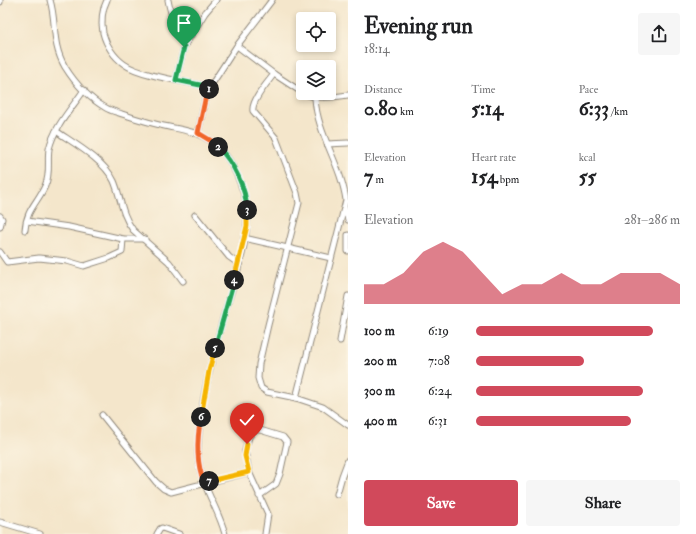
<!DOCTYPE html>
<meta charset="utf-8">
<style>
body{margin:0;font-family:"IM FELL Double Pica",serif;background:#f6f6f6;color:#202124;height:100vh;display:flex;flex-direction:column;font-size:15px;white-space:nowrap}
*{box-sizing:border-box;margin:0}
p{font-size:13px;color:#757577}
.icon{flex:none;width:22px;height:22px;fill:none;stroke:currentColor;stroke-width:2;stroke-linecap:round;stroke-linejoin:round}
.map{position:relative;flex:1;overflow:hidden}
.panel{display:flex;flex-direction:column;background:#fff;width:348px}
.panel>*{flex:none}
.buttons{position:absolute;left:296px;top:12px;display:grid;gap:8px}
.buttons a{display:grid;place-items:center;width:40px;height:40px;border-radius:4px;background:#fff;box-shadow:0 2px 6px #0003;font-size:20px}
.pin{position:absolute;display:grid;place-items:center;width:34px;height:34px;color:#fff;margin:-41px -17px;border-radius:50% 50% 50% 0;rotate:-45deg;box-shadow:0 0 4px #0007}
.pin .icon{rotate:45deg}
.km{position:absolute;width:20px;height:20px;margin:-10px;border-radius:50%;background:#222;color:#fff;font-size:11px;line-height:20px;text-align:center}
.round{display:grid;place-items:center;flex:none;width:42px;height:42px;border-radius:4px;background:#f6f6f6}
.summary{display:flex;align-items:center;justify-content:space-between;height:68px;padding:0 16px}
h1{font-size:22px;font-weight:700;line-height:30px}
.stats{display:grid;grid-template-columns:repeat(3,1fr);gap:6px;height:68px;padding:4px 16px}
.stats div{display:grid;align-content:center}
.stats b{font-size:20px;font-weight:700}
.stats small{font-size:11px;font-weight:400}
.stats p{font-size:11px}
.chart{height:112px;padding:8px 16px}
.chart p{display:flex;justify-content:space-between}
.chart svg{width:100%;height:72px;margin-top:4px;fill:#d1495b;opacity:.7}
.cta{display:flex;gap:8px;margin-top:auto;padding:8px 16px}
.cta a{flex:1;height:46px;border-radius:4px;background:#d1495b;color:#fff;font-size:16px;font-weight:700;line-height:46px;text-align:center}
.cta a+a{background:#f6f6f6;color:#202124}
ul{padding:0 16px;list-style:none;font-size:13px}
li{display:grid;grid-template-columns:64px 48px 1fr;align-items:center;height:30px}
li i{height:10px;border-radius:5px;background:#d1495b}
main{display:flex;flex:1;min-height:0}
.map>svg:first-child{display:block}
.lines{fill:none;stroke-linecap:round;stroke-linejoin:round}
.minor-casing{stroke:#90887b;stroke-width:7}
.minor{stroke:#fff;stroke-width:5}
.split-1-casing{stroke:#fff;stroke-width:8}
.split-2-casing{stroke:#fff;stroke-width:8}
.split-3-casing{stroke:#fff;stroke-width:8}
.split-4-casing{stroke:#fff;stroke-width:8}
.split-5-casing{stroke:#fff;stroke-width:8}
.split-6-casing{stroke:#fff;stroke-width:8}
.split-7-casing{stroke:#fff;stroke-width:8}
.split-8-casing{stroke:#fff;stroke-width:8}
.split-1{stroke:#22a559;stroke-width:5}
.split-2{stroke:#f0652b;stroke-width:5}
.split-3{stroke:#22a559;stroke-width:5}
.split-4{stroke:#f5b400;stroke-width:5}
.split-5{stroke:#22a559;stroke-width:5}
.split-6{stroke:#f5b400;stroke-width:5}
.split-7{stroke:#f0652b;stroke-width:5}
.split-8{stroke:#f5b400;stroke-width:5}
</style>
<main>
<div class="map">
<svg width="348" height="534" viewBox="0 0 348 534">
<rect width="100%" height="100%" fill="#fcf5e5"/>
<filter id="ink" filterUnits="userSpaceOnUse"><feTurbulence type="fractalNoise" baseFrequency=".025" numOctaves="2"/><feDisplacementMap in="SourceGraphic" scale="8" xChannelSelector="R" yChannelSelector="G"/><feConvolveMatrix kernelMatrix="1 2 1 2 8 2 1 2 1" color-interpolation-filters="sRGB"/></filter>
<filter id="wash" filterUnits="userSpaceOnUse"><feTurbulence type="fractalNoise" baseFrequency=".012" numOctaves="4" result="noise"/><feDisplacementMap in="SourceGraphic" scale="16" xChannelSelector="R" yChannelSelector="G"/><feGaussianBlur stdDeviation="0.9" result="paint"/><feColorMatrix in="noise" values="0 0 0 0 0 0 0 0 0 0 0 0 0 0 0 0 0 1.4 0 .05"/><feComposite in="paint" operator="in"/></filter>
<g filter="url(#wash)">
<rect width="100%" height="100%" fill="#f4e6cb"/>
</g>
<g filter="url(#ink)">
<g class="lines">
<defs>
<g id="minor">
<path d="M 50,0 C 57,23 51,43 65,67 C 75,83 90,99 106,108 C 111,111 117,112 122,114 C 137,119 153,124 169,127 C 184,130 199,132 212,142 C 228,153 237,172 243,191 C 257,228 232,285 222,322 C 211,363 199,407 198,450 C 197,481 218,506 225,534"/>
<path d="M 107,0 C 102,10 101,22 103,33 C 106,45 114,57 124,64 C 140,76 189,82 210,87"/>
<path d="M 168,0 C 169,6 173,24 179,27 C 184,29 191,28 196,28"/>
<polyline points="0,2 0,0"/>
<polyline points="237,46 274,74 303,93"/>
<path d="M 274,74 C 268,82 251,101 253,111 L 276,138 L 297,193 L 299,203 L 268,325 L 259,364 L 258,378 L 261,388 L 267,392 L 296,398 L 323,407 L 348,425"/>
<polyline points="176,80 184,47 205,13 216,0"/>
<path d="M 303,93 C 318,100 332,97 348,95"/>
<path d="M 56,131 C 75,144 104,160 114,181 C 121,197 121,214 133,230 L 169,262 L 183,281"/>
<polyline points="198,133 205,100 210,87 236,47 272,0"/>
<polyline points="327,144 348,143"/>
<polyline points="345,208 348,220"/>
<polyline points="195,215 229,257 239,264"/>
<polyline points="0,216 2,219 0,227"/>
<polyline points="27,221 69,227 123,239 145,239"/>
<path d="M 25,230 C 26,210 38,202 45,186 C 51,174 47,161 49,149 C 54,127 72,108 84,90"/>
<polyline points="348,235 348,251"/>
<polyline points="244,238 331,258"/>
<polyline points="0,252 7,262 39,258 67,261 84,266 87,265 109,258 122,252 123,239"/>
<polyline points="340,341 348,296"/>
<path d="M 296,398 L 346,200 C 341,164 317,134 315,98"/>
<polyline points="102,415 156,482 164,489 171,492 249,472"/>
<polyline points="337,494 342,476 348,460"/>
<polyline points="259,496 276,484 280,474 287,442 283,437 260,430 254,430 249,437 245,451 249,472 268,514 265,534"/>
<polyline points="0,522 40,534"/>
<polyline points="157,534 160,529 162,528 179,534"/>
</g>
</defs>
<use href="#minor" class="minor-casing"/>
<use href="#minor" class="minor"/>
</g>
</g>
<g class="lines" filter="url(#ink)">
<defs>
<polyline id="split-1" points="184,47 176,80 210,87 209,89"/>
<polyline id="split-2" points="209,89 205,100 198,133 213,142 218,147"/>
<path id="split-3" d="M 218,147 C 234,163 246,188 247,210"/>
<polyline id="split-4" points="234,280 247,226 247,210"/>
<polyline id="split-5" points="215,348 234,280"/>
<polyline id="split-6" points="201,417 209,371 215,348"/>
<path id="split-7" d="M 201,417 C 197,438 196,463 204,482 L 209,481"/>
<polyline id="split-8" points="209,481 249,472 245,456 247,444"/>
</defs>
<use href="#split-1" class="split-1-casing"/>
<use href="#split-2" class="split-2-casing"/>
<use href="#split-3" class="split-3-casing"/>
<use href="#split-4" class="split-4-casing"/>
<use href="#split-5" class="split-5-casing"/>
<use href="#split-6" class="split-6-casing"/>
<use href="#split-7" class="split-7-casing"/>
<use href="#split-8" class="split-8-casing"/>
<use href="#split-1" class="split-1"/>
<use href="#split-2" class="split-2"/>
<use href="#split-3" class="split-3"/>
<use href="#split-4" class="split-4"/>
<use href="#split-5" class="split-5"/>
<use href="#split-6" class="split-6"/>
<use href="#split-7" class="split-7"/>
<use href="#split-8" class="split-8"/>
</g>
</svg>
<div class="buttons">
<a><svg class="icon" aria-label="locate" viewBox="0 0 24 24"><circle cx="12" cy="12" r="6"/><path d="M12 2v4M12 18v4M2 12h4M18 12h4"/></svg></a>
<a><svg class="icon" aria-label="layers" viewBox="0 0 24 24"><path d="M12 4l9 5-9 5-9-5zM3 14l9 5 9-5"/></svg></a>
</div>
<div class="pin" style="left:184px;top:47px;background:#1e9e55"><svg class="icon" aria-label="arrive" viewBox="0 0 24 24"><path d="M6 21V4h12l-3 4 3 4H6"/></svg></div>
<div class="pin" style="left:247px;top:444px;background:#d93025"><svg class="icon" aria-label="check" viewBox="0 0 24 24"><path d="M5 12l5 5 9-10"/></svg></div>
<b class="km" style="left:209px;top:89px">1</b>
<b class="km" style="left:218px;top:147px">2</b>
<b class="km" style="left:247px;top:210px">3</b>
<b class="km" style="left:234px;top:280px">4</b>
<b class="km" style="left:215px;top:348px">5</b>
<b class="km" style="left:201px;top:417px">6</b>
<b class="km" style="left:209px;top:481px">7</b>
</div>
<section class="panel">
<div class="summary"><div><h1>Evening run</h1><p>18:14</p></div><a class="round"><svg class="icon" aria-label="share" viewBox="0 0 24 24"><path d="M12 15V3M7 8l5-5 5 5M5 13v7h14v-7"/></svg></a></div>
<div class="stats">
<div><p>Distance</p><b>0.80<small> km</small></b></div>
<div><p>Time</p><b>5:14</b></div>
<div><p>Pace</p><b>6:33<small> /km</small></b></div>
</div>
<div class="stats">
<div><p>Elevation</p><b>7<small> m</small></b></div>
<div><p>Heart rate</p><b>154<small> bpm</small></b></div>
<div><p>kcal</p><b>55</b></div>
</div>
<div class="chart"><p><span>Elevation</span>281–286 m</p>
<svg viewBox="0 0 160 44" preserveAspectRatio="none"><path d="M0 44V32L10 32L20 25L30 12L40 6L50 12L60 25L70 38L80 32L90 32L100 25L110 32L120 32L130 25L140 25L150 25L160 32V44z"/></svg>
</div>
<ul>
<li><b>100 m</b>6:19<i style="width:87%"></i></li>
<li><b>200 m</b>7:08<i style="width:53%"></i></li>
<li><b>300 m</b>6:24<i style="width:82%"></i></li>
<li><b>400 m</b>6:31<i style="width:76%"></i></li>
</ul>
<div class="cta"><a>Save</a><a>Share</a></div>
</section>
</main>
